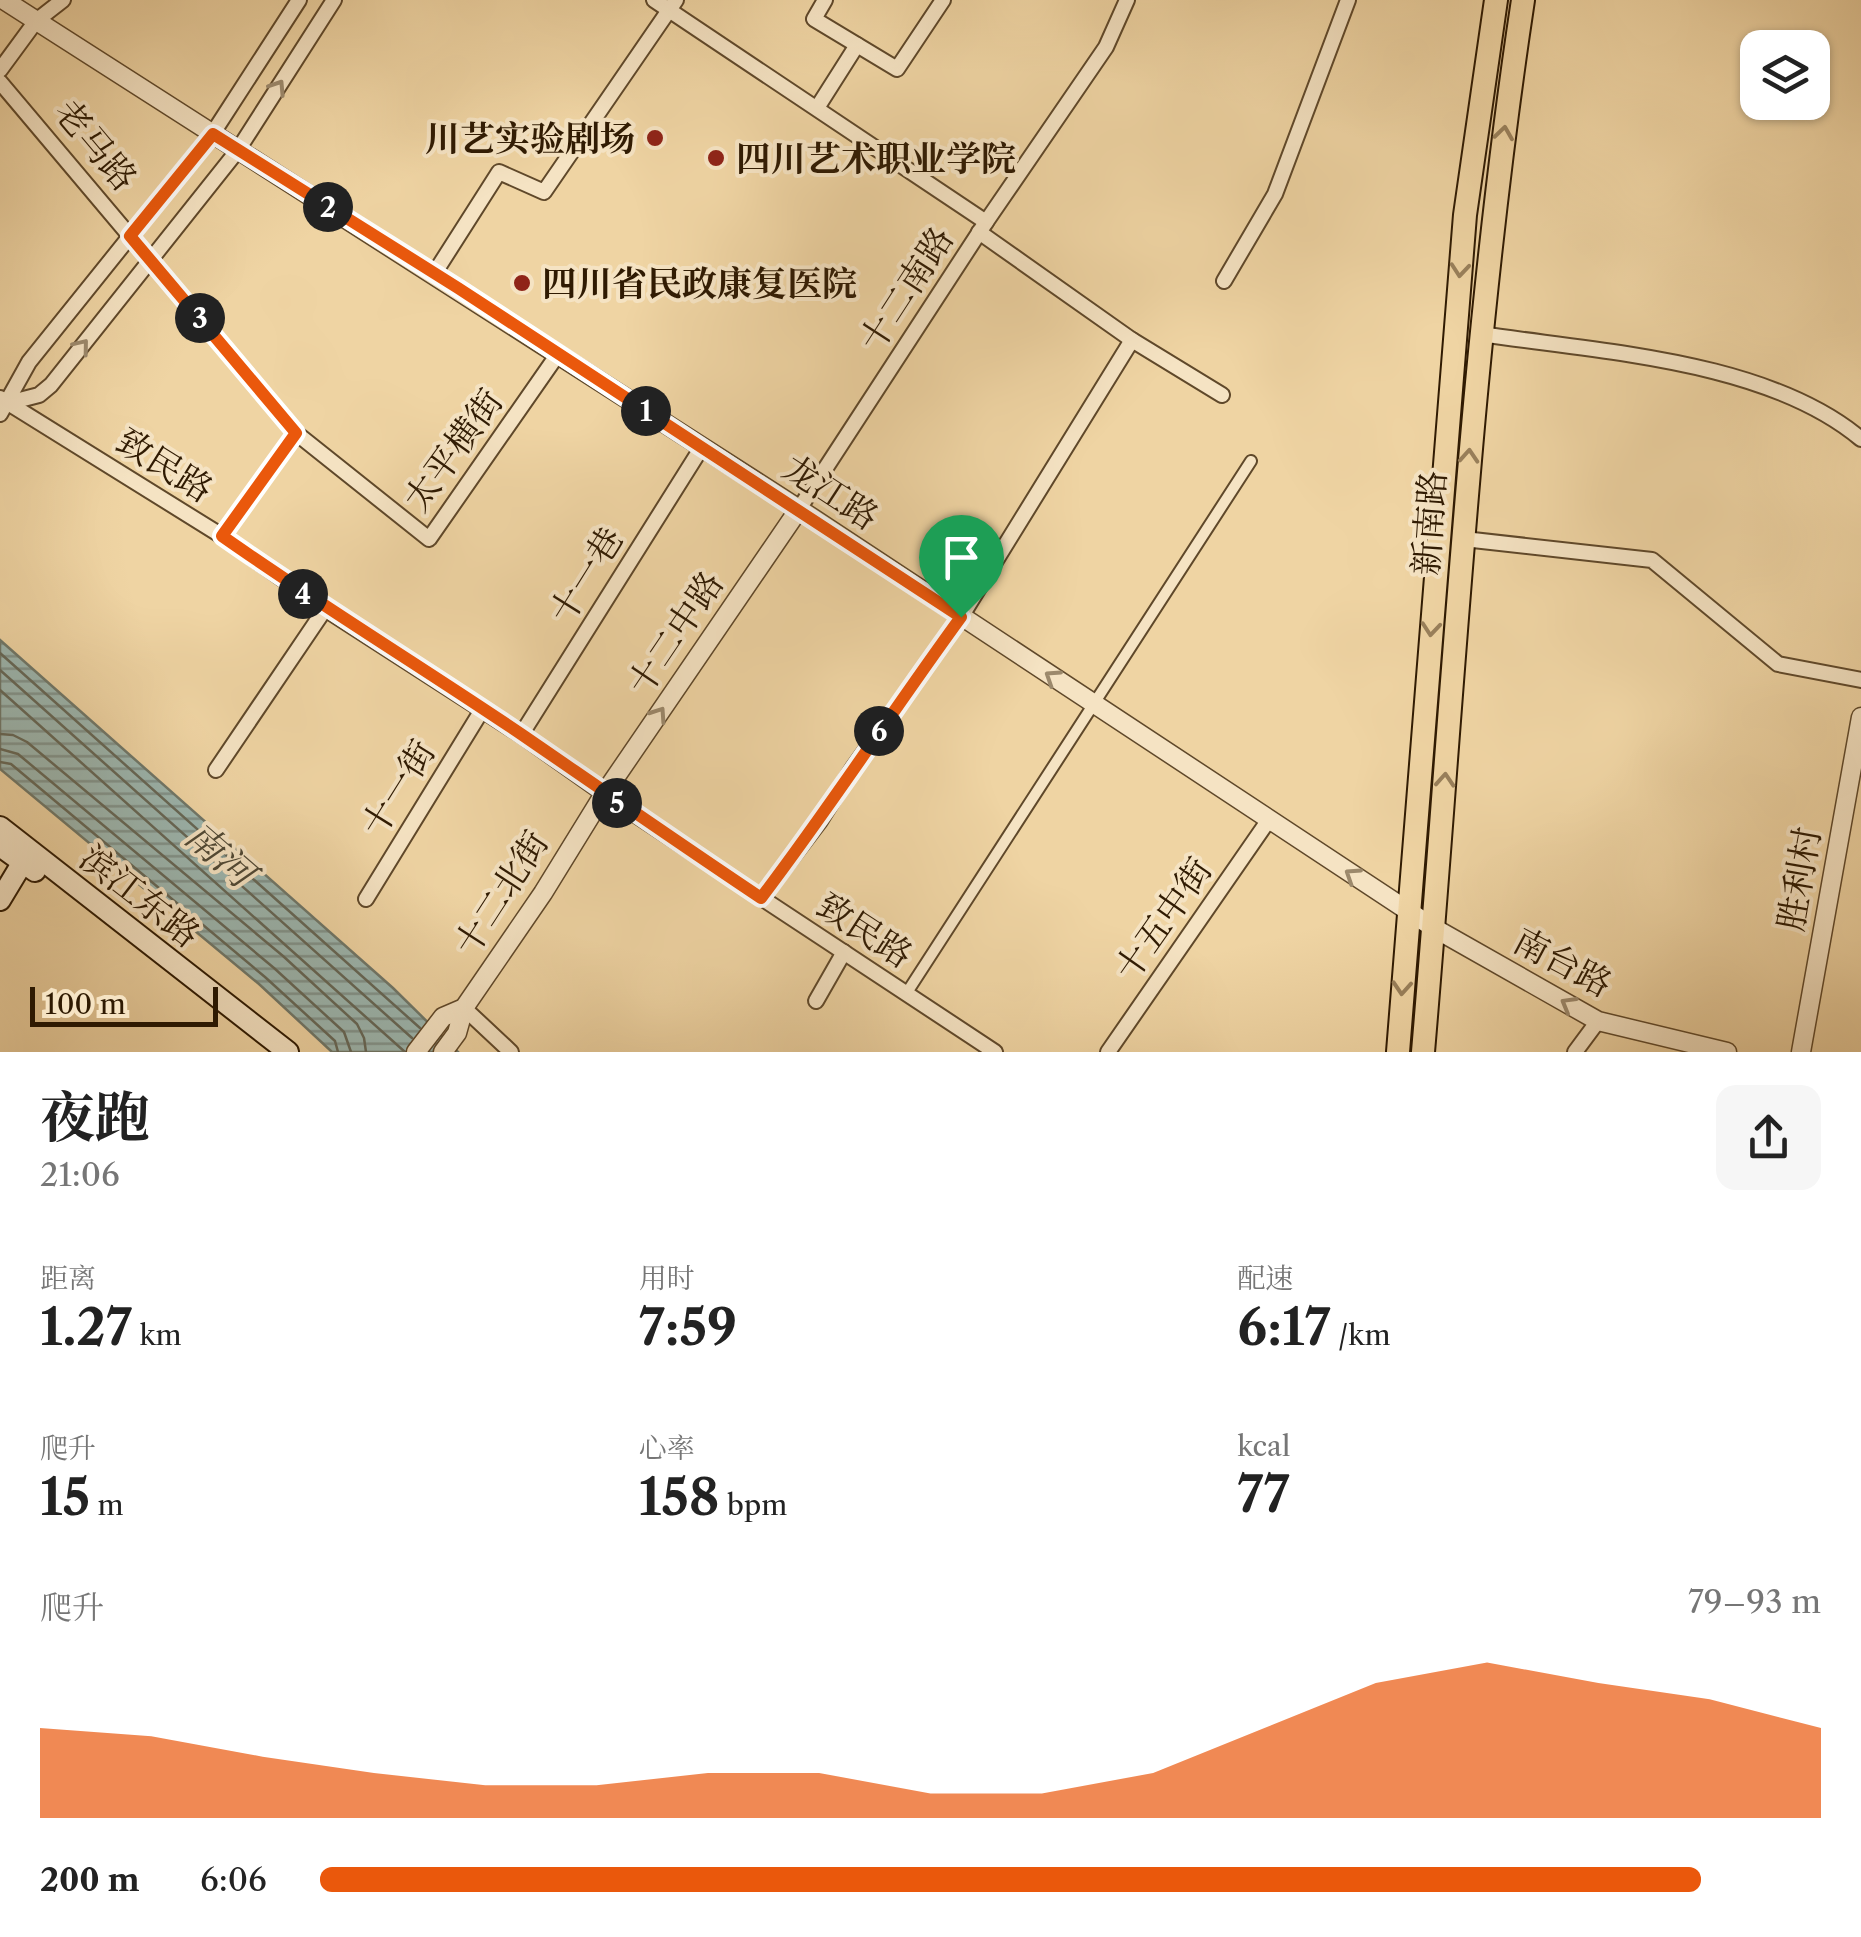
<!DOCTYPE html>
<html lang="zh">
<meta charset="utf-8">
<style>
body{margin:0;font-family:"Libre Caslon Text","Noto Serif SC",serif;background:#f6f6f6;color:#222;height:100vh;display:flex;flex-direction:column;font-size:38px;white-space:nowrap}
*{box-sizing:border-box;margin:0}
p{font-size:32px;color:#767676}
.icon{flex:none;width:55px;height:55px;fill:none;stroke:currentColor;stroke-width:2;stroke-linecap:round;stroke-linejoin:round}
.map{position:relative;height:1052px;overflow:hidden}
.side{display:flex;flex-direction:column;background:#fff;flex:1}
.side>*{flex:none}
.tools{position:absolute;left:1740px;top:30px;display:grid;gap:20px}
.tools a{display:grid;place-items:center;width:90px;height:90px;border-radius:20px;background:#fff;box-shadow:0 2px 8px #0004;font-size:50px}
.scale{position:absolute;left:30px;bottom:25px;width:188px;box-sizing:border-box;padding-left:10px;border:5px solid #2f1a02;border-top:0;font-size:28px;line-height:35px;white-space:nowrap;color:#2f1a02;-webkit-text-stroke:8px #f5e3c3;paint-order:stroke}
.pin{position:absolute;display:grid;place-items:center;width:85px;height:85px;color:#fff;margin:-102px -42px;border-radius:50% 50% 50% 0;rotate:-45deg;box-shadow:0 0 10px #0007}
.pin .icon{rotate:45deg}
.km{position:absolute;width:50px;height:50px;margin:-25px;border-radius:50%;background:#222;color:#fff;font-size:28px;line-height:50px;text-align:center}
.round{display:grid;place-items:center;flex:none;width:105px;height:105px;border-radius:20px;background:#f6f6f6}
.head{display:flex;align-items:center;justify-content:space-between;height:170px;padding:0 40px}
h1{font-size:55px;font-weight:700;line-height:75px}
.figures{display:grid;grid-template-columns:repeat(3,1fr);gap:15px;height:170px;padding:10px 40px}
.figures div{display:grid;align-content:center}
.figures b{font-size:50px;font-weight:700}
.figures small{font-size:28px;font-weight:400}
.figures p{font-size:28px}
.chart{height:280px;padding:20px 40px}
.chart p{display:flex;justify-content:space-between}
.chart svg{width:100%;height:180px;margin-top:10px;fill:#ea580c;opacity:.7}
ul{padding:0 40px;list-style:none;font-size:32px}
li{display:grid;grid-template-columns:160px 120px 1fr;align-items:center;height:75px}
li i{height:25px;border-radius:12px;background:#ea580c}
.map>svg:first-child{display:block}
.water{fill:url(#water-rules);stroke:#70786a;stroke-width:2.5}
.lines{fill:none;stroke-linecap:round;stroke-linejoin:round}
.shore{stroke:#666858;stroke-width:2.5}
.pedestrian-casing{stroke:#5f482a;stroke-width:14}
.minor-casing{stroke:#5f482a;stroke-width:18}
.tertiary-casing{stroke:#5f482a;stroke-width:21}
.secondary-casing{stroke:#2f1a02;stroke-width:24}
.primary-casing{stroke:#2f1a02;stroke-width:26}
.pedestrian{stroke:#f5e3c3;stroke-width:10}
.minor{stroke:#f5e3c3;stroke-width:14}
.tertiary{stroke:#f5e3c3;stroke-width:18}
.secondary{stroke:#f5e3c3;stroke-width:20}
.primary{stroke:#efd4a3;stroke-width:22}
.oneway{stroke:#9c896c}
.oneway2{stroke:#99805b}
.route-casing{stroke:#fff;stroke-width:20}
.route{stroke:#ea580c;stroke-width:12}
.poi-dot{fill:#8f2418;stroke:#f5e3c3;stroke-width:4}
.labels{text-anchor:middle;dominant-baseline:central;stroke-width:8;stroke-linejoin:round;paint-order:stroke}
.poi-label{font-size:35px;font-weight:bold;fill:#2f1a02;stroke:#f5e3c3;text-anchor:start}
.street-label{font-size:35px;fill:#2f1a02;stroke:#f5e3c3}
.water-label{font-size:38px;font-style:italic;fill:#504936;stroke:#f5e3c3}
</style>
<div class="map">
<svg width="1861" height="1052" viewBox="0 0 1861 1052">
<defs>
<pattern id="water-rules" width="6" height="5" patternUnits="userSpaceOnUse" patternTransform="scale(2.5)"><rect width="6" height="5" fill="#9cb6af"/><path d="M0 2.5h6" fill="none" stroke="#80938c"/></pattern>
</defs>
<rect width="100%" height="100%" fill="#efd4a3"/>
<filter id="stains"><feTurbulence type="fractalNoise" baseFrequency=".002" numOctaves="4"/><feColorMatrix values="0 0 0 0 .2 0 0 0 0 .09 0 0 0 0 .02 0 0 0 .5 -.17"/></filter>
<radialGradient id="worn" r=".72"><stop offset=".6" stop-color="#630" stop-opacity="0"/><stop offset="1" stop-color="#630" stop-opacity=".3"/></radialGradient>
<polygon class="water" points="0,640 393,988 458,1052 332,1052 259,984 0,769"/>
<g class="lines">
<g class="shore">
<polyline points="0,653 420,1028"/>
<polyline points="0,670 412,1038"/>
<polyline points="0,690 405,1052"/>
<polyline points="0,734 13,735 27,742 283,956 357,1024 364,1038 366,1052"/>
<polyline points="0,749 18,754 274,968 344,1032 351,1052"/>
<polyline points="0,762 11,764 265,977 335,1041 338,1052"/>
</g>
<defs>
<polyline id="pedestrian" points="906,994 1251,461"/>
<g id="minor">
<polyline points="654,0 986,222"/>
<polyline points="825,0 814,19 897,69 943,0"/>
<polyline points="0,70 36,21 63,0"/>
<polyline points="0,82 296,433 429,539 558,354"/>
<polyline points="817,108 857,45"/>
<polyline points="979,232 1132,340 1222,395"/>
<polyline points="434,274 499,172 544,192 676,0"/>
<polyline points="1224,281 1275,194 1348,0"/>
<path d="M 1481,334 C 1600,352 1767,360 1861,439"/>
<polyline points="0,398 222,536 325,609 521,735 604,794 995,1052"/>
<polyline points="8,403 39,395 51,385 238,150 334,0"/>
<polyline points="0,414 29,362 213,133 299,0"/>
<polyline points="799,509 986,222 1106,47 1127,0"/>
<polyline points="222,536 296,433"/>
<polyline points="1464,539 1652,560 1778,664 1861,680"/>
<polyline points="521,735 702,447"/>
<polyline points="216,770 325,609"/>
<polyline points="761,898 820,821 853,768 961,617 1132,340"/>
<polyline points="366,899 482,710"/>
<polyline points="816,1001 844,952"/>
<polyline points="464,1008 511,1052"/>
<polyline points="1108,1052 1268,821"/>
<polyline points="1575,1052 1598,1021"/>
</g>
<g id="tertiary">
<polyline points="4,0 799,509 1434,928 1598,1021 1727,1052"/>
<polyline points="416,1052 443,1017 464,1008 543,893 604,794 799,509"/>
<polyline points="443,1052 457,1033 464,1008"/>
<polyline points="1801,1052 1861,717"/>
</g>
<g id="secondary">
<polyline points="0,827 288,1052"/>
<polyline points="0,846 35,871"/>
<polyline points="0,900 29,852"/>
</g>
<g id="primary">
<polyline points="1398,1052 1465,215 1496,0"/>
<path d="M 1423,1052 C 1453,701 1470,349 1523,0"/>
</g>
</defs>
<use href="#pedestrian" class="pedestrian-casing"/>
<use href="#minor" class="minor-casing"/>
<use href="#tertiary" class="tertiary-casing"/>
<use href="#secondary" class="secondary-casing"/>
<use href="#primary" class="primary-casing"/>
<use href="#pedestrian" class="pedestrian"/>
<use href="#minor" class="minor"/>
<use href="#tertiary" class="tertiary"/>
<use href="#secondary" class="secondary"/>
<use href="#primary" class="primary"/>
</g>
<defs><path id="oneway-chevron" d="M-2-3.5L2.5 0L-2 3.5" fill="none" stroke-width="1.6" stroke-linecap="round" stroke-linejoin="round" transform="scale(2.5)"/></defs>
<g class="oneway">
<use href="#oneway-chevron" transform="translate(278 87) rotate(-57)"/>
<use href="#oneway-chevron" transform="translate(82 346) rotate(-51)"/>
<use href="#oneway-chevron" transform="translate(1052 677) rotate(-147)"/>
<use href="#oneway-chevron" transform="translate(659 714) rotate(-56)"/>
<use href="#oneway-chevron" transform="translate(1352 875) rotate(-147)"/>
<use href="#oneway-chevron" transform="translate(1568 1004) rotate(-150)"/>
</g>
<g class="oneway2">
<use href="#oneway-chevron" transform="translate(1504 133) rotate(-82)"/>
<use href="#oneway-chevron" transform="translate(1460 270) rotate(95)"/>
<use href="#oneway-chevron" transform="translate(1469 456) rotate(-86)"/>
<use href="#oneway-chevron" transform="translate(1431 629) rotate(95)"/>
<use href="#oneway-chevron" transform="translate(1445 780) rotate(-86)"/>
<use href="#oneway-chevron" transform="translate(1402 988) rotate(94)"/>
</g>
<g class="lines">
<defs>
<path id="route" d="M 213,134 L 458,288 L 961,617 C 893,710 831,806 761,898 C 680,844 601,789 521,734 C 422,667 320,605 222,536 L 296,433 L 130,236 Z"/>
</defs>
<use href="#route" class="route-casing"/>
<use href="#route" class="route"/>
</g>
<g class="poi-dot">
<circle cx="655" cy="138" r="10"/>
<circle cx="716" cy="158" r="10"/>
<circle cx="522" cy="283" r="10"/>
</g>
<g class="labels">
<g class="poi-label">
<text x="635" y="138" text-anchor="end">川艺实验剧场</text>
<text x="736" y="158">四川艺术职业学院</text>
<text x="542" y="283">四川省民政康复医院</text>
</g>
<g class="street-label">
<text transform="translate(96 145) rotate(50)">老马路</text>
<text transform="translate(906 289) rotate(-57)">十二南路</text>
<text transform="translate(453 450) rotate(-54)">太平横街</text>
<text transform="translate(165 465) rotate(32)">致民路</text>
<text transform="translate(831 492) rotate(33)">龙江路</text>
<text transform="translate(1429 523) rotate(-86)">新南路</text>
<text transform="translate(586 575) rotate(-58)">十一巷</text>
<text transform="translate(675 633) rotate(-56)">十二中路</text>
<text transform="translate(398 788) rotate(-58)">十一街</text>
<text transform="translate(1799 879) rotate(-80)">胜利村</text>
<text transform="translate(501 893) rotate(-57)">十二北街</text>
<text transform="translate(140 896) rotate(38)">滨江东路</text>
<text transform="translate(1163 919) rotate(-55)">十五中街</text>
<text transform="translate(865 930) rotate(33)">致民路</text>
<text transform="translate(1563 962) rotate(28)">南台路</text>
</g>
<g class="water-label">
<text transform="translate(220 854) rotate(41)">南河</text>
</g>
</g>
<rect width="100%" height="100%" filter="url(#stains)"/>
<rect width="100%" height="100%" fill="url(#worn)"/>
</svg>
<div class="tools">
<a><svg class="icon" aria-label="layers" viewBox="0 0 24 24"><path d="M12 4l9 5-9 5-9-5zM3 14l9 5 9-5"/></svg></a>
</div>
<div class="scale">100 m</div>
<div class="pin" style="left:961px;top:617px;background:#1e9e55"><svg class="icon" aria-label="arrive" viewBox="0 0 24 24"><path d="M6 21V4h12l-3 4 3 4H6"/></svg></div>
<b class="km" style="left:646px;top:411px">1</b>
<b class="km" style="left:328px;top:207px">2</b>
<b class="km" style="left:200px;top:318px">3</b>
<b class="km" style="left:303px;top:594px">4</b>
<b class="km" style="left:617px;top:803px">5</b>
<b class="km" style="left:879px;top:731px">6</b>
</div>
<section class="side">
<div class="head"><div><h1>夜跑</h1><p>21:06</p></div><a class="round"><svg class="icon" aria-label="share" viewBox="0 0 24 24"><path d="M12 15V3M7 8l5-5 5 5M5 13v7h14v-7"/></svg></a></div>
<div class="figures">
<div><p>距离</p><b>1.27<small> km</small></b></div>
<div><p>用时</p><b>7:59</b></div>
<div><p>配速</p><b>6:17<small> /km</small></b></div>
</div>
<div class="figures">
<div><p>爬升</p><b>15<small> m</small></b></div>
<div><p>心率</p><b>158<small> bpm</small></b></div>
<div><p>kcal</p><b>77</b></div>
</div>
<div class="chart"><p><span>爬升</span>79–93 m</p>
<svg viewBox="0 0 160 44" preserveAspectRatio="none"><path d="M0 44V22L10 24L20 29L30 33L40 36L50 36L60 33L70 33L80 38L90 38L100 33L110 22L120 11L130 6L140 11L150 15L160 22V44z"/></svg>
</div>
<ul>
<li><b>200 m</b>6:06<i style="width:92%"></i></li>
</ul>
</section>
